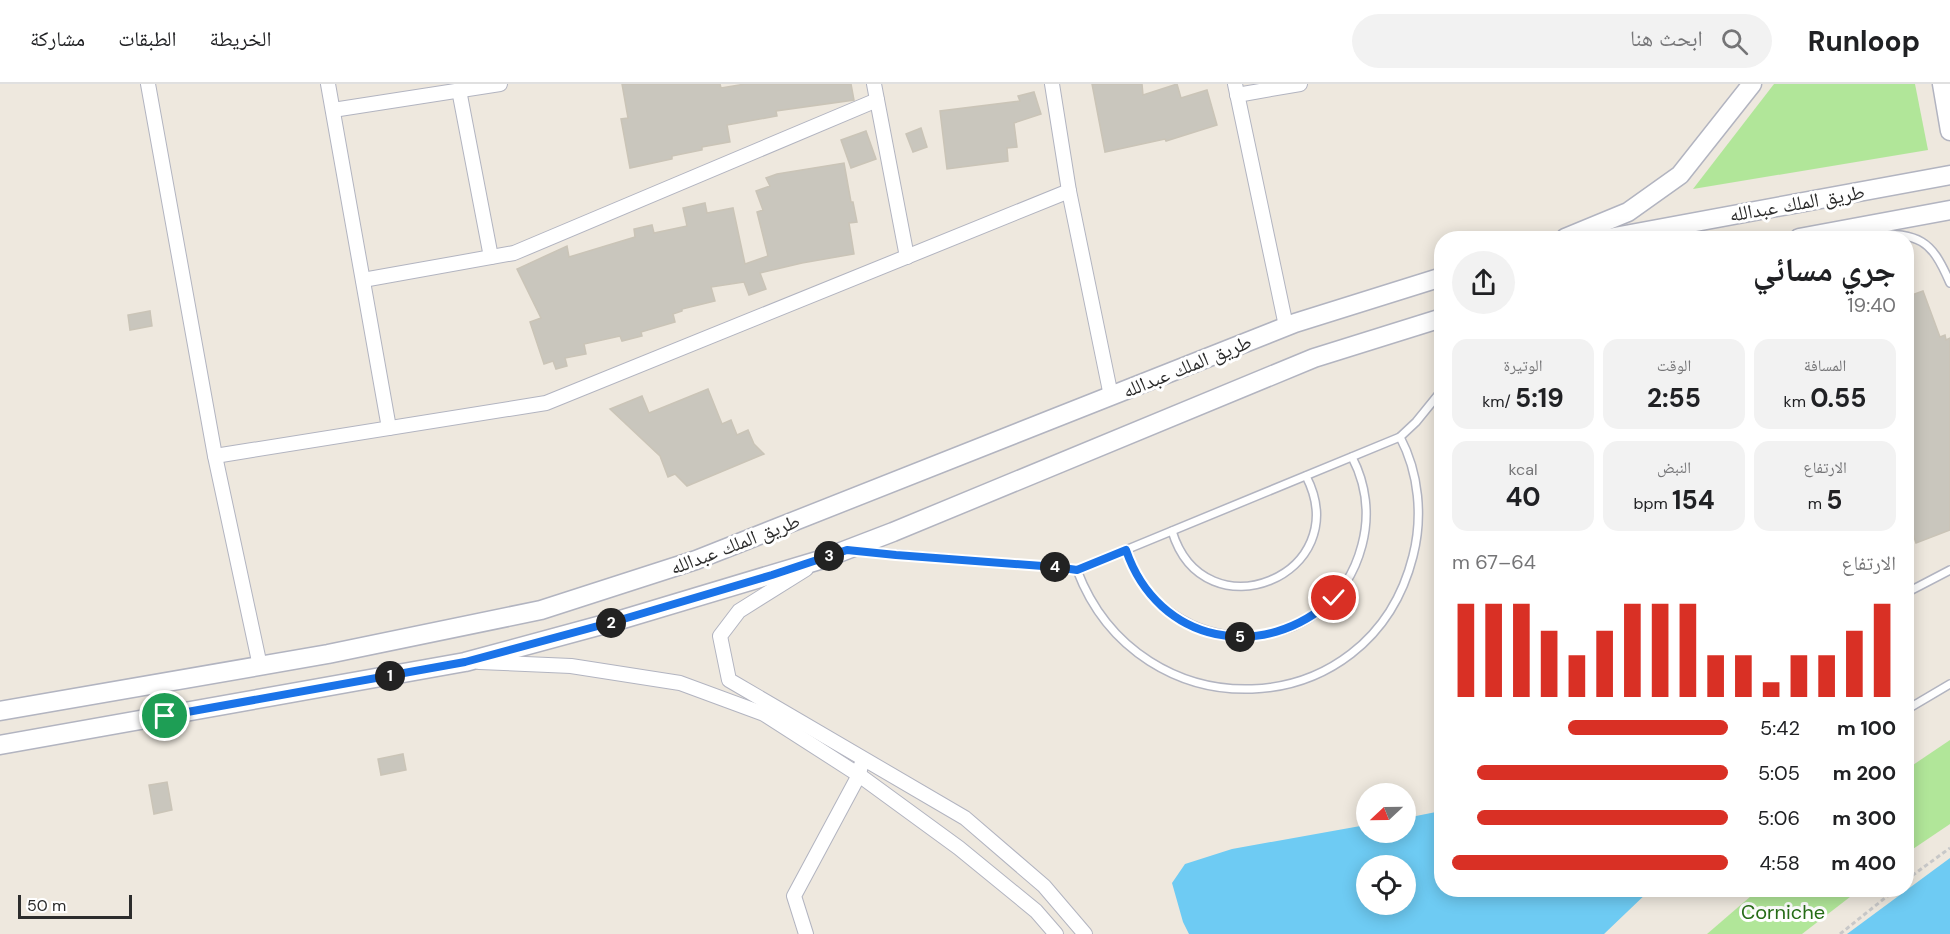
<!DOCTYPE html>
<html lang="ar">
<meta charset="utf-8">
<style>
body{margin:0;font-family:"DM Sans","Noto Naskh Arabic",sans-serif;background:#f2f2f2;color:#202124;direction:rtl;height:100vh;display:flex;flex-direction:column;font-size:22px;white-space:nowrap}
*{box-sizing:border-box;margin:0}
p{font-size:20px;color:#757577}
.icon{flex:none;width:33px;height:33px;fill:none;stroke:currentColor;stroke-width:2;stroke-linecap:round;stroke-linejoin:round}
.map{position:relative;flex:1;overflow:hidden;direction:ltr}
.drawer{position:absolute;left:1434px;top:147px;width:480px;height:666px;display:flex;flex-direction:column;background:#fff;border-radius:24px;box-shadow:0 3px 15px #0003;direction:rtl}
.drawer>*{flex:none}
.needle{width:39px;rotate:248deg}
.fabs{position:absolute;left:1356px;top:699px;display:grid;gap:12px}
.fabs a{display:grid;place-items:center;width:60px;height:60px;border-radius:50%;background:#fff;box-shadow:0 3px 15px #0003;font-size:30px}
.scale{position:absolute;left:18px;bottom:15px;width:114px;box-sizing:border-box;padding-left:6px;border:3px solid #2c2c2c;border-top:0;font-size:16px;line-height:21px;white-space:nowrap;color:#2c2c2c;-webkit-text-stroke:4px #fff;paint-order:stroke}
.pin{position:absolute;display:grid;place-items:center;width:51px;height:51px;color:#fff;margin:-26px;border:3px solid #fff;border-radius:50%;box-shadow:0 2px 6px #0007}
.km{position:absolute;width:30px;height:30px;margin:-15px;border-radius:50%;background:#222;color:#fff;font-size:16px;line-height:30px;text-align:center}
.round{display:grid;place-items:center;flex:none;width:63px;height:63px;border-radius:32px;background:#f2f2f2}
.overview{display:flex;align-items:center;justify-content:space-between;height:102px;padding:0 18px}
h1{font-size:33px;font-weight:700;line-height:45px}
.stats{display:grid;grid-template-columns:repeat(3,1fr);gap:9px;height:102px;padding:6px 18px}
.stats div{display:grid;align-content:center;border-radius:15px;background:#f2f2f2;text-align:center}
.stats b{font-size:26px;font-weight:700}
.stats small{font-size:16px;font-weight:400}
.stats p{font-size:16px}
.chart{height:168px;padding:12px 18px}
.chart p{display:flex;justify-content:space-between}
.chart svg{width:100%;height:108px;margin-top:6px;stroke:#d93025;stroke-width:6}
ul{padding:0 18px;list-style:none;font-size:20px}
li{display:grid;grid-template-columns:96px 72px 1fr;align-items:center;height:45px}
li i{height:15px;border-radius:8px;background:#d93025}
header{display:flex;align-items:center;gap:36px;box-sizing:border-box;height:84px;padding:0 30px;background:#fff;border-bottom:2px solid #e0e0e0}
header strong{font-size:28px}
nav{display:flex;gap:33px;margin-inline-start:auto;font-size:21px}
.search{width:420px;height:54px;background:#f2f2f2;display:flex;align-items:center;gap:15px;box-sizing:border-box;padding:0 21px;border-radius:33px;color:#757577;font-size:22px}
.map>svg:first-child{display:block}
.green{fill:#b1e699}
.water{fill:#6ecbf3;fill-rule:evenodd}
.building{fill:#c9c6bd;stroke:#cac4b7;stroke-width:1.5}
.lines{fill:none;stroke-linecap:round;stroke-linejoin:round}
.lane-casing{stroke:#b2b4c0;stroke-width:10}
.street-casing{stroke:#b2b4c0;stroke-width:16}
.secondary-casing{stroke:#b2b4c0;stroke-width:21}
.path{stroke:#c8c8c8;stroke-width:3;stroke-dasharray:4.5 3;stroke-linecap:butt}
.lane{stroke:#fff;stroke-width:7}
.street{stroke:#fff;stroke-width:14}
.secondary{stroke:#fff;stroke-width:18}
.route-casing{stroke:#fff;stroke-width:12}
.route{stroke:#1a73e8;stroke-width:8}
.labels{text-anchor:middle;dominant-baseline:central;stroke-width:6;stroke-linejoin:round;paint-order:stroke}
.street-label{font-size:20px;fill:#2c2c2c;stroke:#fff}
.park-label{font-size:20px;fill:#276d18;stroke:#fff}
</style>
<header>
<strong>Runloop</strong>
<div class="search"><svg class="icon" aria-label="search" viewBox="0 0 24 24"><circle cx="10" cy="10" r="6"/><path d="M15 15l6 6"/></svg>ابحث هنا</div>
<nav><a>الخريطة</a><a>الطبقات</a><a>مشاركة</a></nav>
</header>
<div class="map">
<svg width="1950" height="850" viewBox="0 0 1950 850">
<rect width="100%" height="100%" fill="#eee8de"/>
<g class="green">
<polygon points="1774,0 1915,0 1928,66 1693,105"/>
<polygon points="1950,656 1950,740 1907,769 1907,685"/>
<polygon points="1758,806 1859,806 1802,850 1707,850"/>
</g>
<g class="water">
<path d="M 1441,727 L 1442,806 L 1650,806 L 1604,850 L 1189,850 L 1183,838 L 1172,799 L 1185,780 L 1232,765 L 1366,741 L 1366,748 L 1406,748 L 1406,734 ZM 1366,782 L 1406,782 L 1406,820 L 1366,820 Z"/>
<polygon points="1950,774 1950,850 1847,850"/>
</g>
<g class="building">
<polygon points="622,0 720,0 721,4 745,0 851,0 854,16 776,27 777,32 727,41 730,58 702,63 702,66 672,72 672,75 630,84 621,35 628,34"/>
<polygon points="1092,0 1142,0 1143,11 1177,0 1181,14 1207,6 1217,41 1166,57 1165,55 1105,68"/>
<polygon points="1034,8 1041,30 1014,39 1017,63 1007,64 1008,77 947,85 940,27 1020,17 1018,12"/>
<polygon points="921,44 927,63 913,68 906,50"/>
<polygon points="866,47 876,75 851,84 841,56"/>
<polygon points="844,79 851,118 853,118 857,138 849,139 854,170 802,179 760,189 766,205 749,211 744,198 711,203 715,217 682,225 682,227 673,230 675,238 641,248 642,252 622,257 620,252 584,260 586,270 565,274 567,282 556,285 553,277 544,280 530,238 541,234 517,185 567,162 569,173 635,153 634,145 652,141 654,149 687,142 683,124 705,119 707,129 733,124 745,180 768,172 757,128 763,126 756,107 770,102 766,94 777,90"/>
<polygon points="1923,207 1940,253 1945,251 1946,256 1950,254 1950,446 1916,459 1913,450 1906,452 1906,213"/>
<polygon points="150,227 152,242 130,246 128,231"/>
<polygon points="708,305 722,340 731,336 737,351 748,346 754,360 764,370 687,402 675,390 668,393 660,372 610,325 642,312 649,329"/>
<polygon points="403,670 406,686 381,691 378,675"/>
<polygon points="167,698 172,726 154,730 149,701"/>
</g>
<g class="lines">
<defs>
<g id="lane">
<path d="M 1870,148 C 1919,152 1930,152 1950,199"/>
<path d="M 1172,447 C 1204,553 1357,491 1306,392"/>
<path d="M 1126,466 C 1164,582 1331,581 1362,461 C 1370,431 1366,400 1352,373"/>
<polyline points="858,467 1056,483 1077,486 1400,353 1416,338 1442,306"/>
<path d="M 1077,486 C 1139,650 1370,644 1413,472 C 1423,433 1419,389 1400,353"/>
<polyline points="1906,509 1950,486"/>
<polyline points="1906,626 1950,600"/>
</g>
<g id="street">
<polyline points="148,0 215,372 260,582"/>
<polyline points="328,0 389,344"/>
<polyline points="874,0 907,173"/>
<polyline points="1052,0 1069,107 1111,312"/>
<polyline points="1235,0 1286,242"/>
<polyline points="459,6 491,173"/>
<polyline points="1237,11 1300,0"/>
<polyline points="333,26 500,0"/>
<polyline points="363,196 514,169 877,16"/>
<polyline points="215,372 546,319 1069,107"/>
<polyline points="806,485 739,527 720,552 729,596 965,734 1044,802 1085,850"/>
<polyline points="479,578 571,582 680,599 764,630 859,691 959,764 1036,827 1056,850"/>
<polyline points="806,850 794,812 859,691 861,681"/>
</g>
<g id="secondary">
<polyline points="1942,0 1950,47"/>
<polyline points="1565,154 1628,128 1680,91 1752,0"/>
<polyline points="1609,154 1950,91"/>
<polyline points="1799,154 1950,126"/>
<polyline points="0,627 328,570 541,526 696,476 1295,239 1442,193"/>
<polyline points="0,661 465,578 620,536 820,476 893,448 1314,274 1442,234"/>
</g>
</defs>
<use href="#lane" class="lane-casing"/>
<use href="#street" class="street-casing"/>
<use href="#secondary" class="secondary-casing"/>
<g class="path">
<polyline points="1906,796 1950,764"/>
<polyline points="1840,850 1895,806"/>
</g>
<use href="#lane" class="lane"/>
<use href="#street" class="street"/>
<use href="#secondary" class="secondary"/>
</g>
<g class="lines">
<defs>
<path id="route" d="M 165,632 L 465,578 L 620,536 L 772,491 L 847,466 L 896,471 L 1056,483 L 1077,486 L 1126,466 C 1158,560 1264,580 1334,514"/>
</defs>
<use href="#route" class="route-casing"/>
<use href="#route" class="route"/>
</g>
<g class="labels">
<g class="street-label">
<text transform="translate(1797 119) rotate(-10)">طريق الملك عبدالله</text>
<text transform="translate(1187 282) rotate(-22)">طريق الملك عبدالله</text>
<text transform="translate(735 460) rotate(-21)">طريق الملك عبدالله</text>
</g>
<g class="park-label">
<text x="1783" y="828">Corniche</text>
</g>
</g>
</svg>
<div class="fabs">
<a><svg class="needle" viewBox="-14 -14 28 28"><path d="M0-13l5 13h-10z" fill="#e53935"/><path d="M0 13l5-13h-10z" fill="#757577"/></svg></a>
<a><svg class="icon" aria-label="locate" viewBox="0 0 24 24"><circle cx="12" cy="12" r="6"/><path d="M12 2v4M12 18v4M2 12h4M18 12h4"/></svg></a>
</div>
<div class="scale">50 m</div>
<div class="pin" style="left:165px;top:632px;background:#1e9e55"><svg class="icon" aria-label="arrive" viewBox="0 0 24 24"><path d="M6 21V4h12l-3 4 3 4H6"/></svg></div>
<div class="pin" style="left:1334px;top:514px;background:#d93025"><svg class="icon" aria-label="check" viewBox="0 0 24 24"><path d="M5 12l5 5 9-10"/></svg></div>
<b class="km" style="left:390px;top:592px">1</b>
<b class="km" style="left:611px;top:539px">2</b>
<b class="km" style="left:829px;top:472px">3</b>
<b class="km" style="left:1055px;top:483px">4</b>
<b class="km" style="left:1240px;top:553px">5</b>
<section class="drawer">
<div class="overview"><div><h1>جري مسائي</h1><p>19:40</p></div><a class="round"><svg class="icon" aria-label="share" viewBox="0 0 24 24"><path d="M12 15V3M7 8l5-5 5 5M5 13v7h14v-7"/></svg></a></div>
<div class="stats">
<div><p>المسافة</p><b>0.55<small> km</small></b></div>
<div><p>الوقت</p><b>2:55</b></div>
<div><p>الوتيرة</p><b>5:19<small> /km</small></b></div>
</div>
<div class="stats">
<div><p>الارتفاع</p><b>5<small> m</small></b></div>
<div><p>النبض</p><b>154<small> bpm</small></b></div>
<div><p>kcal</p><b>40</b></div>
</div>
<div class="chart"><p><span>الارتفاع</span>64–67 m</p>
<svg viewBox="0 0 160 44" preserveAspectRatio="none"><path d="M5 44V6M15 44V6M25 44V6M35 44V17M45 44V27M55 44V17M65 44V6M75 44V6M85 44V6M95 44V27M105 44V27M115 44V38M125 44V27M135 44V27M145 44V17M155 44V6"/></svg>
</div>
<ul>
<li><b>100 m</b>5:42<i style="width:58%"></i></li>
<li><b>200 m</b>5:05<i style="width:91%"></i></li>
<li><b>300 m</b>5:06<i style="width:91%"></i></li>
<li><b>400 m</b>4:58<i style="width:100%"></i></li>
</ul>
</section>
</div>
